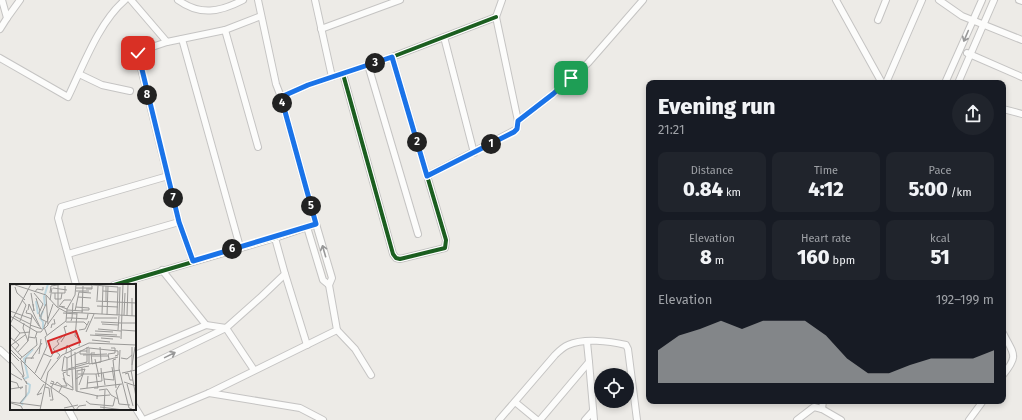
<!DOCTYPE html>
<meta charset="utf-8">
<style>
body{margin:0;font-family:"Fira Sans",sans-serif;background:#20242c;color:#f1f3f6;height:100vh;display:flex;flex-direction:column;font-size:15px;white-space:nowrap}
*{box-sizing:border-box;margin:0}
p{font-size:13px;color:#9ea1a6}
.icon{flex:none;width:22px;height:22px;fill:none;stroke:currentColor;stroke-width:2;stroke-linecap:round;stroke-linejoin:round}
.map{position:relative;flex:1;overflow:hidden}
.drawer{position:absolute;left:646px;top:80px;width:360px;height:324px;display:flex;flex-direction:column;background:#171b24;border-radius:8px;box-shadow:0 2px 6px #0003}
.drawer>*{flex:none}
.tools{position:absolute;left:594px;top:368px;display:grid;gap:8px}
.tools a{display:grid;place-items:center;width:40px;height:40px;border-radius:50%;background:#171b24;box-shadow:0 2px 6px #0003;font-size:20px}
.pin{position:absolute;display:grid;place-items:center;width:34px;height:34px;color:#fff;margin:-17px;border-radius:8px;box-shadow:0 2px 6px #0006}
.km{position:absolute;width:20px;height:20px;margin:-10px;border-radius:50%;background:#222;color:#fff;font-size:11px;line-height:20px;text-align:center}
.round{display:grid;place-items:center;flex:none;width:42px;height:42px;border-radius:21px;background:#20242c}
.overview{display:flex;align-items:center;justify-content:space-between;height:68px;padding:0 12px}
h1{font-size:22px;font-weight:800;line-height:30px}
.stats{display:grid;grid-template-columns:repeat(3,1fr);gap:6px;height:68px;padding:4px 12px}
.stats div{display:grid;align-content:center;border-radius:8px;background:#20242c;text-align:center}
.stats b{font-size:20px;font-weight:800}
.stats small{font-size:11px;font-weight:400}
.stats p{font-size:11px}
.chart{height:112px;padding:8px 12px}
.chart p{display:flex;justify-content:space-between}
.chart svg{width:100%;height:72px;margin-top:4px;fill:#b2b4b4;opacity:.7}
.map>svg:first-child{display:block}
.lines{fill:none;stroke-linecap:round;stroke-linejoin:round}
.street-casing{stroke:#c5c4c3;stroke-width:8}
.street{stroke:#fcfcfb;stroke-width:6}
.cycleway-casing{stroke:#fff;stroke-width:6}
.cycleway{stroke:#1b5e20;stroke-width:4}
.oneway{stroke:#989898}
.route-casing{stroke:#fff;stroke-width:8}
.route{stroke:#1a73e8;stroke-width:5}
.inset-river{fill:none;stroke:#bcd6df;stroke-width:2}
.inset-road{fill:none;stroke:#9a9997;stroke-width:1}
.view{fill:#d62828;fill-opacity:0.15;stroke:#d62828;stroke-width:2}
.inset-edge{fill:none;stroke:#1e1e1e;stroke-width:2}
</style>
<div class="map">
<svg width="1022" height="420" viewBox="0 0 1022 420">
<rect width="100%" height="100%" fill="#edebe7"/>
<g class="lines">
<defs>
<g id="street">
<polyline points="131,0 167,42 140,51 138,56 179,222"/>
<path d="M 178,0 C 200,16 220,12 243,0"/>
<polyline points="258,0 276,84 281,97"/>
<polyline points="315,0 332,77"/>
<polyline points="836,0 882,83"/>
<polyline points="939,0 962,16 1022,40"/>
<polyline points="1019,0 1022,1"/>
<polyline points="7,18 20,0"/>
<polyline points="878,20 886,0"/>
<polyline points="0,29 7,18 2,0"/>
<polyline points="321,29 400,0"/>
<polyline points="225,30 258,147"/>
<polyline points="444,37 474,153"/>
<polyline points="182,39 240,247"/>
<polyline points="167,42 225,30 261,16"/>
<polyline points="967,53 1022,77"/>
<path d="M 0,58 L 68,97 C 83,66 99,22 125,0"/>
<polyline points="368,65 418,234"/>
<polyline points="79,74 102,85 130,91"/>
<polyline points="343,74 393,254 396,258 400,259 445,248 446,240 392,57"/>
<polyline points="886,83 922,0"/>
<polyline points="945,83 982,0"/>
<polyline points="958,83 994,0"/>
<polyline points="1003,109 1022,114"/>
<polyline points="518,121 553,94 588,63 643,0"/>
<polyline points="427,176 517,129 518,121 496,17 502,0"/>
<polyline points="307,227 323,280 329,285"/>
<polyline points="68,254 179,222 193,261"/>
<polyline points="162,270 206,325 226,328 254,370"/>
<polyline points="285,274 307,345"/>
<polyline points="76,285 58,218 61,207 168,176"/>
<polyline points="114,285 275,238 316,224 281,97 308,85 392,57 496,17"/>
<polyline points="337,330 355,349 371,375"/>
<path d="M 1003,333 C 1014,355 1019,355 1003,375"/>
<polyline points="0,350 11,360"/>
<polyline points="135,355 206,325"/>
<polyline points="589,362 594,420"/>
<polyline points="135,372 226,328 262,296 285,274 275,238"/>
<polyline points="209,393 300,408 323,420"/>
<polyline points="515,402 537,420"/>
<polyline points="135,407 143,420"/>
<polyline points="68,409 74,420"/>
<polyline points="822,409 823,401"/>
<polyline points="144,420 209,393 337,330 329,285 332,278 316,224"/>
<path d="M 499,420 L 555,355 C 559,351 563,347 568,345 C 584,338 609,341 626,345 L 628,349 L 637,420"/>
<polyline points="540,420 589,362 587,342"/>
<polyline points="585,420 593,411"/>
<polyline points="797,420 814,407 822,409 841,420"/>
<polyline points="969,420 983,401"/>
</g>
</defs>
<use href="#street" class="street-casing"/>
<use href="#street" class="street"/>
<defs>
<g id="cycleway">
<polyline points="343,74 393,254 396,258 400,259 445,248 446,240 392,57"/>
<polyline points="114,285 275,238 316,224 281,97 308,85 392,57 496,17"/>
</g>
</defs>
<use href="#cycleway" class="cycleway-casing"/>
<use href="#cycleway" class="cycleway"/>
</g>
<defs><path id="oneway-shaft" d="M-6 0H5M1.5-3L5.5 0L1.5 3" fill="none" stroke-width="1.6" stroke-linecap="round" stroke-linejoin="round"/></defs>
<g class="oneway">
<use href="#oneway-shaft" transform="translate(966 36) rotate(113)"/>
<use href="#oneway-shaft" transform="translate(324 251) rotate(-106)"/>
<use href="#oneway-shaft" transform="translate(170 355) rotate(-26)"/>
</g>
<g class="lines">
<defs>
<polyline id="route" points="138,53 179,222 193,261 316,224 281,97 308,85 392,57 427,176 514,132 517,129 518,121 553,94 571,78"/>
</defs>
<use href="#route" class="route-casing"/>
<use href="#route" class="route"/>
</g>
<g transform="translate(10 284)">
<rect width="126" height="126" fill="#edebe7"/>
<path class="inset-river" d="M 26,17 L 28,30M 35,22 L 34,13 L 38,0M 33,27 L 30,34 L 33,38 L 33,45M 14,95 L 18,93 L 14,75 L 23,65M 13,121 L 11,119 L 19,108 L 20,101 L 17,99"/>
<path class="inset-road" d="M 0,1 L 14,0M 5,1 L 36,11 L 47,23 L 56,28 L 126,32M 66,1 L 82,1 L 82,5 L 76,5M 83,1 L 108,3M 5,3 L 7,9 L 15,16M 43,4 L 57,6M 66,4 L 82,4M 66,7 L 79,7M 93,7 L 107,8M 25,8 L 27,5 L 33,6 L 33,3M 69,8 L 81,9M 21,9 L 24,27 L 23,20M 24,9 L 33,20 L 29,29 L 30,33M 40,9 L 41,2 L 54,0M 42,9 L 55,9 L 55,2M 45,9 L 45,15 L 51,15 L 52,9M 68,13 L 81,14M 26,14 L 30,27M 40,16 L 42,4M 87,16 L 88,2M 86,17 L 126,19M 96,18 L 96,2M 36,20 L 31,31 L 31,35 L 37,38M 50,21 L 54,16 L 61,16M 87,22 L 108,23M 48,23 L 48,0M 55,23 L 49,22 L 57,25M 66,23 L 79,24 L 79,26 L 72,26M 17,26 L 16,29 L 21,30 L 29,42M 18,26 L 19,20 L 31,45M 57,26 L 73,27M 0,27 L 22,35M 65,27 L 69,8M 53,29 L 67,30M 72,29 L 73,2M 92,30 L 93,2M 97,31 L 98,2M 107,31 L 108,3M 109,31 L 110,3M 114,31 L 115,9M 117,31 L 118,0M 0,32 L 27,48 L 31,48 L 34,44M 4,32 L 20,40M 122,32 L 122,14M 56,34 L 62,34 L 63,19M 84,34 L 107,34M 10,37 L 16,21 L 12,16M 61,37 L 62,34 L 77,35 L 78,30M 36,38 L 34,43 L 37,51M 37,38 L 43,20M 56,38 L 74,38 L 77,41M 91,38 L 111,39M 14,39 L 13,44 L 18,57M 112,39 L 126,39M 0,40 L 10,49M 0,40 L 21,0M 38,40 L 49,25M 92,40 L 108,41M 20,41 L 32,45M 66,42 L 65,52 L 70,56 L 69,62M 66,42 L 67,29M 41,44 L 42,40 L 45,40 L 44,35M 34,45 L 38,41 L 36,12M 88,45 L 111,47M 69,46 L 75,45 L 79,37M 108,46 L 109,32M 112,46 L 126,47M 85,47 L 103,48M 76,48 L 84,30M 85,50 L 107,51M 80,51 L 110,53M 0,53 L 9,61 L 5,66M 19,53 L 25,54 L 27,48M 91,54 L 103,55M 111,55 L 113,0M 82,56 L 100,58M 4,57 L 10,49 L 20,48M 51,58 L 56,50 L 54,43 L 57,42M 0,60 L 12,73M 0,62 L 15,51M 79,64 L 108,67 L 108,71 L 105,72M 79,64 L 79,80M 0,65 L 31,96 L 57,114 L 65,126M 61,66 L 63,106M 110,66 L 109,85 L 119,124 L 122,125M 0,68 L 9,77M 8,68 L 18,57 L 22,31M 65,68 L 66,107 L 88,112M 56,69 L 57,61 L 62,66M 29,70 L 31,55M 34,70 L 41,73 L 44,68M 76,70 L 70,70 L 70,67 L 77,67M 73,71 L 97,70M 54,72 L 57,74 L 79,63M 81,72 L 98,72M 54,73 L 52,87 L 79,82M 57,74 L 57,91 L 60,92M 111,74 L 117,75 L 122,71M 10,75 L 27,61 L 26,53M 21,75 L 32,59M 47,75 L 50,71 L 43,65 L 49,60 L 47,57 L 52,53M 85,75 L 89,93M 99,75 L 98,70 L 105,69 L 105,64 L 101,64M 106,75 L 103,76 L 106,104M 0,77 L 14,93M 11,77 L 14,92M 15,79 L 16,74 L 24,74M 82,79 L 81,69 L 85,69M 79,80 L 91,78 L 90,63M 82,80 L 108,73M 65,81 L 77,78 L 77,63M 122,81 L 125,63M 58,85 L 79,79M 67,86 L 67,107M 121,86 L 126,113M 122,86 L 122,63M 67,87 L 75,85 L 69,101M 56,88 L 53,89 L 55,98 L 63,104M 0,89 L 12,96M 25,89 L 37,62 L 35,53 L 56,37 L 57,25 L 65,11 L 66,0M 93,89 L 95,101M 112,89 L 126,86M 68,90 L 86,90M 115,90 L 118,89 L 120,96 L 123,96M 12,92 L 17,100 L 16,97M 31,95 L 41,75M 66,95 L 72,91 L 72,84M 94,95 L 104,96 L 102,83M 0,97 L 7,99 L 9,104M 114,98 L 126,102M 40,99 L 63,106M 77,99 L 92,97 L 91,84M 117,100 L 123,122M 45,101 L 47,98 L 52,102 L 49,108M 52,102 L 57,102 L 53,94M 35,103 L 39,104 L 40,113M 77,104 L 78,92M 84,104 L 88,104 L 86,90 L 110,86M 0,105 L 13,103 L 10,105M 70,105 L 112,100M 89,106 L 97,105 L 101,111 L 108,115 L 109,120 L 120,121M 32,109 L 27,111 L 34,100M 87,115 L 87,112 L 100,111M 108,115 L 106,107 L 110,100M 40,116 L 43,116 L 41,104 L 44,98 L 41,97M 76,117 L 80,120 L 103,122 L 105,114M 0,118 L 31,122M 1,119 L 11,122 L 13,126M 10,119 L 16,112 L 16,101M 90,123 L 114,126M 54,124 L 68,121M 30,126 L 38,88 L 52,71 L 79,59 L 126,61M 66,126 L 69,122 L 76,121M 94,126 L 95,106"/>
<path class="view" d="M 66,47 L 70,58 L 42,69 L 38,57 Z"/>
<rect width="126" height="126" class="inset-edge"/>
</g>
</svg>
<div class="tools">
<a><svg class="icon" aria-label="locate" viewBox="0 0 24 24"><circle cx="12" cy="12" r="6"/><path d="M12 2v4M12 18v4M2 12h4M18 12h4"/></svg></a>
</div>
<div class="pin" style="left:571px;top:78px;background:#1e9e55"><svg class="icon" aria-label="arrive" viewBox="0 0 24 24"><path d="M6 21V4h12l-3 4 3 4H6"/></svg></div>
<div class="pin" style="left:138px;top:53px;background:#d93025"><svg class="icon" aria-label="check" viewBox="0 0 24 24"><path d="M5 12l5 5 9-10"/></svg></div>
<b class="km" style="left:491px;top:144px">1</b>
<b class="km" style="left:417px;top:142px">2</b>
<b class="km" style="left:375px;top:63px">3</b>
<b class="km" style="left:282px;top:103px">4</b>
<b class="km" style="left:311px;top:206px">5</b>
<b class="km" style="left:232px;top:249px">6</b>
<b class="km" style="left:173px;top:198px">7</b>
<b class="km" style="left:147px;top:95px">8</b>
<section class="drawer">
<div class="overview"><div><h1>Evening run</h1><p>21:21</p></div><a class="round"><svg class="icon" aria-label="share" viewBox="0 0 24 24"><path d="M12 15V3M7 8l5-5 5 5M5 13v7h14v-7"/></svg></a></div>
<div class="stats">
<div><p>Distance</p><b>0.84<small> km</small></b></div>
<div><p>Time</p><b>4:12</b></div>
<div><p>Pace</p><b>5:00<small> /km</small></b></div>
</div>
<div class="stats">
<div><p>Elevation</p><b>8<small> m</small></b></div>
<div><p>Heart rate</p><b>160<small> bpm</small></b></div>
<div><p>kcal</p><b>51</b></div>
</div>
<div class="chart"><p><span>Elevation</span>192–199 m</p>
<svg viewBox="0 0 160 44" preserveAspectRatio="none"><path d="M0 44V24L10 15L20 11L30 6L40 11L50 6L60 6L70 6L80 15L90 29L100 38L110 38L120 33L130 29L140 29L150 29L160 24V44z"/></svg>
</div>
</section>
</div>
